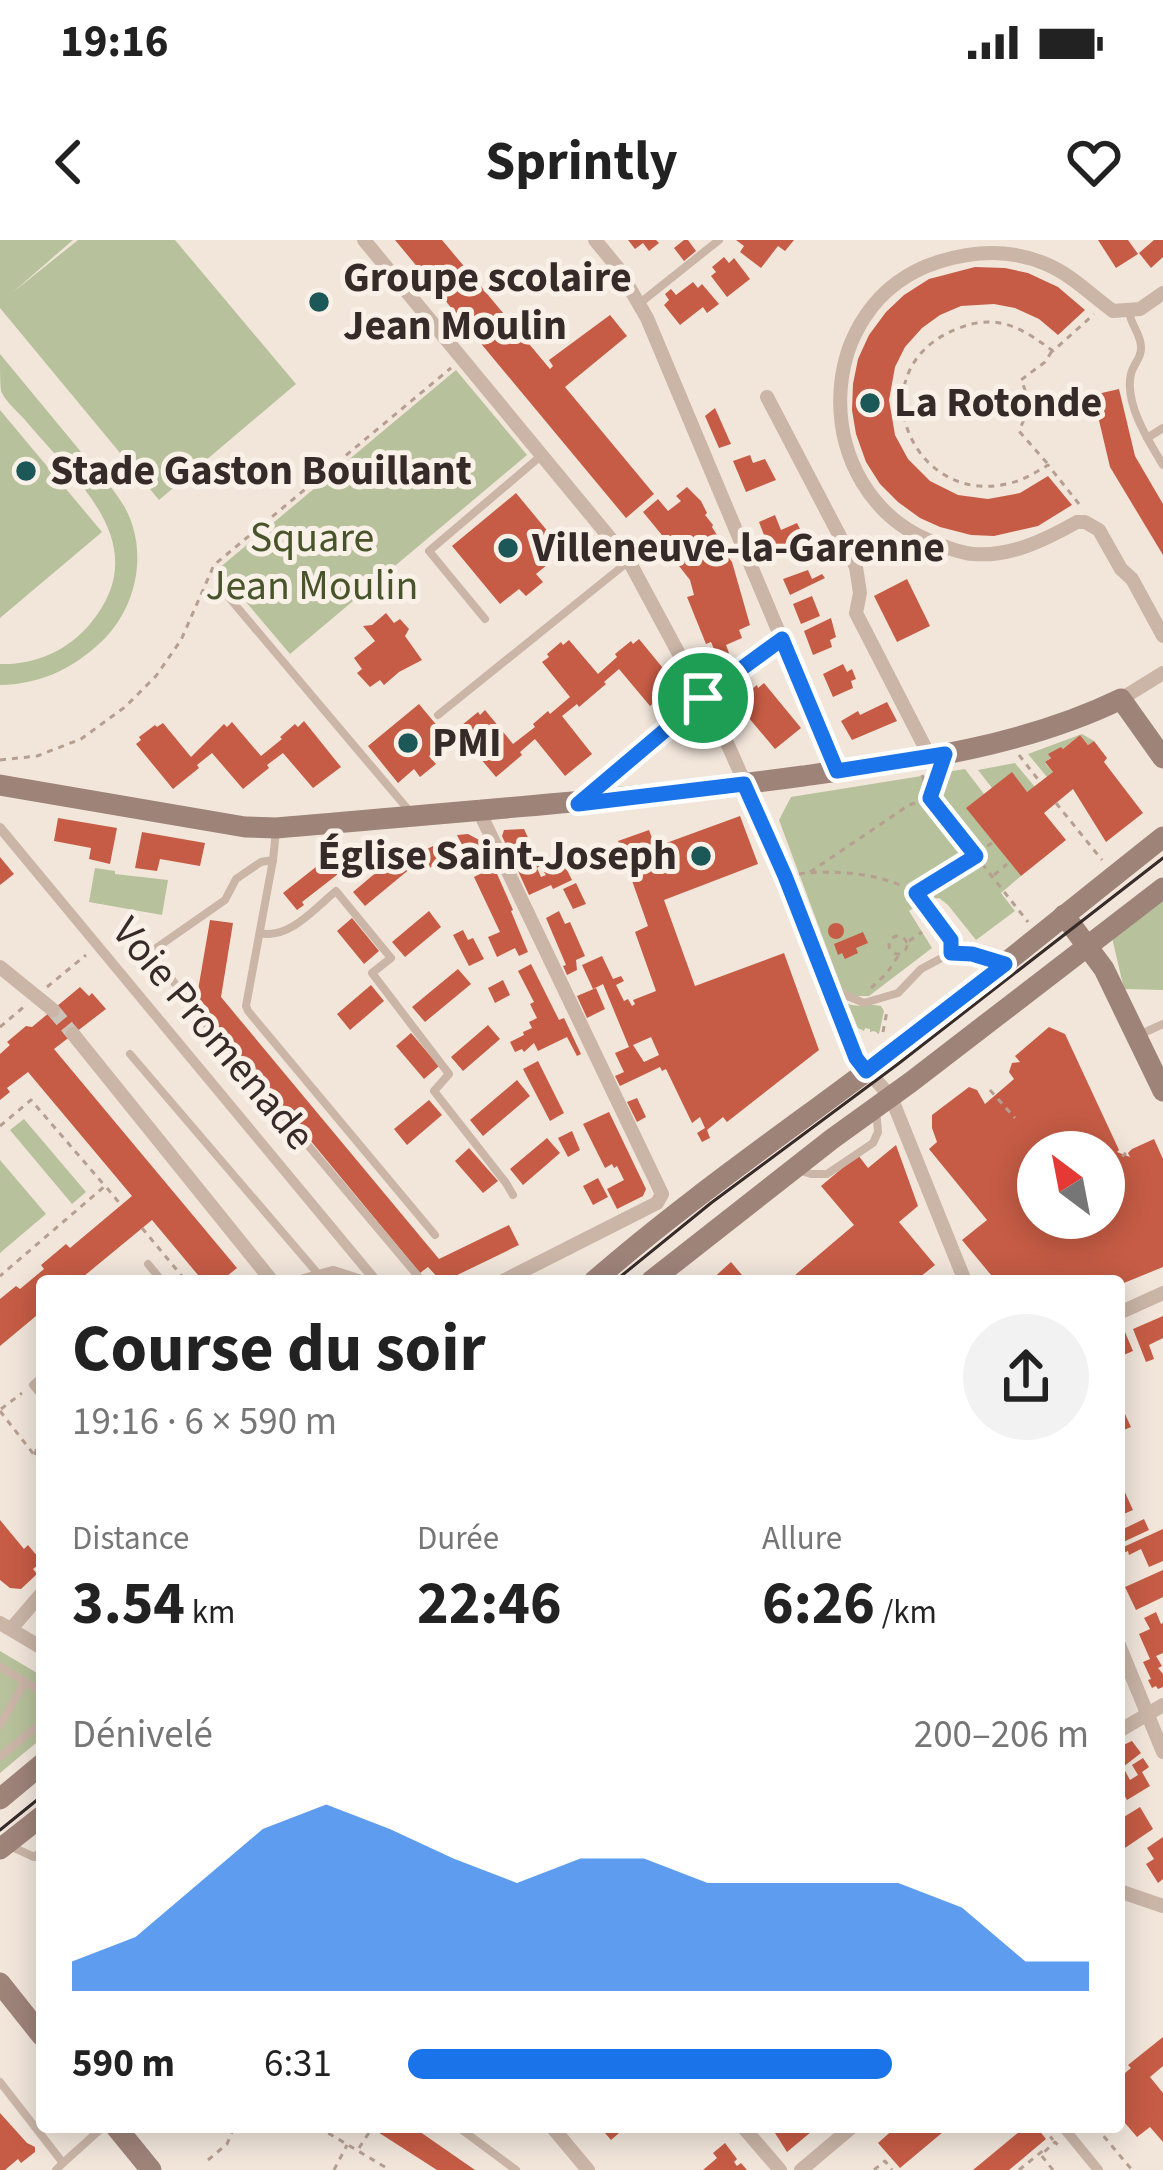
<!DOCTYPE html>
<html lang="fr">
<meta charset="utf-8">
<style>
body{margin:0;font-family:"Source Sans 3",sans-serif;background:#f2f2f2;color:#222;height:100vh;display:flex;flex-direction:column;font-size:45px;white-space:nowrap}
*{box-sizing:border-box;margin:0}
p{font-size:39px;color:#767676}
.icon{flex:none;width:66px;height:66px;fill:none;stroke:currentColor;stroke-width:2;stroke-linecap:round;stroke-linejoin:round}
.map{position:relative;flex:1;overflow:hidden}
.drawer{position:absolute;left:36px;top:1035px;width:1089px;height:858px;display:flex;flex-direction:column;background:#fff;border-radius:12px;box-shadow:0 6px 30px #0003}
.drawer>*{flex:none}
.needle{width:78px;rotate:328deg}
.fabs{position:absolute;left:1017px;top:891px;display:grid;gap:24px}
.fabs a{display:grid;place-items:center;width:108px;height:108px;border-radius:50%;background:#fff;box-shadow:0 6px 30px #0003;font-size:60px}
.pin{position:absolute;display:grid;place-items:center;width:102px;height:102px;color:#fff;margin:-51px;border:6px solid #fff;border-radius:50%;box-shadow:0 3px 12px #0007}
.round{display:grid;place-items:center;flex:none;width:126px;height:126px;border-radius:63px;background:#f2f2f2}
.summary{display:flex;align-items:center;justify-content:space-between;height:204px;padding:0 36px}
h1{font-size:66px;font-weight:700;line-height:90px}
.metrics{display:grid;grid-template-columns:repeat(3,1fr);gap:18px;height:204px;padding:12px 36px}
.metrics div{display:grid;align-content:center}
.metrics b{font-size:60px;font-weight:700}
.metrics small{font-size:33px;font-weight:400}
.metrics p{font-size:33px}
.chart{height:336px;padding:24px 36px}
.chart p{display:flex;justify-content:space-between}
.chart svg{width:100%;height:216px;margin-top:12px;fill:#1a73e8;opacity:.7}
ul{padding:0 36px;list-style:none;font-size:39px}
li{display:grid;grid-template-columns:192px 144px 1fr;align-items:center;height:90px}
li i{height:30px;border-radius:15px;background:#1a73e8}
.status{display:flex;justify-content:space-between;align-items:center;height:84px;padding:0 60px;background:#fff;direction:ltr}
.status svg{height:33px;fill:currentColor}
header{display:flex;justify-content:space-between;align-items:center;height:156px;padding:0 36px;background:#fff;font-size:54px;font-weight:700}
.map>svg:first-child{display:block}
.green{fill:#b7c19b}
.building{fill:#c65c45;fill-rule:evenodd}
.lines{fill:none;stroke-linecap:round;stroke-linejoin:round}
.minor-tunnel{stroke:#ccc1b7;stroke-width:14;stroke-dasharray:14 7;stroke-linecap:butt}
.path{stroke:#b69f91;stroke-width:3;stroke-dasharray:6 6;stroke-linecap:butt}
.service{stroke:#cab5a7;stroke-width:8}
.pedestrian{stroke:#cab5a7;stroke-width:10}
.minor{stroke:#cab5a7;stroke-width:14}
.secondary{stroke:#9e8379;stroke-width:21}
.tram{stroke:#362b28;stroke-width:3}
.route-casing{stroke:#fff;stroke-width:24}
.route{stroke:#1a73e8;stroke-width:15}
.poi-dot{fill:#1d5858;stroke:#f9f0e8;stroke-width:4.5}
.labels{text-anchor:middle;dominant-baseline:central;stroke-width:10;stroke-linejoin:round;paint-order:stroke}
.poi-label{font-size:42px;font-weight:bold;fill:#362b28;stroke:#f9f0e8;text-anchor:start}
.park-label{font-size:42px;fill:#48552b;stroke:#f9f0e8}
.street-label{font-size:42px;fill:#362b28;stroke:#f9f0e8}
</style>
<div class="status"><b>19:16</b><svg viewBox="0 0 49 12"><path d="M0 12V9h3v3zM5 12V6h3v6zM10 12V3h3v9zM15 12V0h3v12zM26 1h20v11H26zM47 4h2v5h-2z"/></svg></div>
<header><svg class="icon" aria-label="back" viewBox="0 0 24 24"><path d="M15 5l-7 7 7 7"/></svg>Sprintly<svg class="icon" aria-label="heart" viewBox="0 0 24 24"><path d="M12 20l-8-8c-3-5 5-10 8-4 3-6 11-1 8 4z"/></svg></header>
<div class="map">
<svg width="1163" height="1930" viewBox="0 0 1163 1930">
<rect width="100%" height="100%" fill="#f2e6db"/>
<g class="green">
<polygon points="0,0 73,0 12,53 78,0 175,0 296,144 159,260 0,68"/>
<path d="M 0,114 C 24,143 48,172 72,201 C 89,222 110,243 124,266 C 148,308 138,362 107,396 C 77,427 43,444 0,445 L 0,424 C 35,425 67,411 90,384 C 157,304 75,240 25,180 C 18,172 5,161 1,151 C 0,142 0,125 0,114 Z"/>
<polygon points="456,130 527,215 290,414 218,329"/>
<polygon points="0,170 102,292 0,378"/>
<polygon points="1082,494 1094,501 1088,505 1080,495 1063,509 1061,507 1045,523 1053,532 1047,537 1028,514"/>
<polygon points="1015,523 1035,547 1027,552 992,548 978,530"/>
<polygon points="965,529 984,554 967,568 1021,636 1001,653 1015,671 976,700 948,665 939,658 925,660 909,671 932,708 869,756 855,756 842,749 779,580 791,557"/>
<polygon points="95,628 115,631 115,634 168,640 162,675 89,662"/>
<polygon points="1163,649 1163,750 1124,749 1110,689"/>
<path d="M 848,764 C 860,768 870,763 881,766 L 884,771 L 879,794 L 874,791 L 870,792 L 870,789 L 865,788 L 864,791 L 858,788 Z"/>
<polygon points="24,879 86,952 72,964 10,890"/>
<polygon points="0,920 46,974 0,1013"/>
<polygon points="0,1411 42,1436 42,1498 0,1533"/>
</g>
<g class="building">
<polygon points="395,0 442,0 550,129 553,126 549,120 610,75 627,96 565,147 654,254 626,278"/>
<polygon points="628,0 656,0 659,3 649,11 643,3 635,9"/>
<polygon points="684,0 688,0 696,11 684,21 674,8"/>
<polygon points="736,0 794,0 785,11 778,6 761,28 740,12 744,6"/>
<polygon points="1098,0 1128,0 1138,14 1116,28"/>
<polygon points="1154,0 1163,0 1163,17 1151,28 1139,13"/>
<polygon points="724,17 729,23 734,18 750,39 727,57 711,36 716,32 712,27"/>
<polygon points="975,27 1005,28 1028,33 1058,47 1085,70 1058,95 1039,79 1015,68 994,64 961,66 940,75 922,88 905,107 895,127 889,160 895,195 908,219 930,241 958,255 988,259 1020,253 1048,236 1072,265 1038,286 994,296 971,295 940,287 920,278 898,262 880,244 866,222 856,194 852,170 853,144 858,119 869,95 886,72 904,55 929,39"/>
<polygon points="693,42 698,48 702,44 719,64 707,73 703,67 680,85 664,65 669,60 665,54 671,49 676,55"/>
<polygon points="1119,149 1135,216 1163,264 1163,315 1110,227 1093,155"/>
<polygon points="715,168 731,204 719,208 705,176"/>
<polygon points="750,215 753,223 765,219 776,240 746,252 733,221"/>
<polygon points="687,247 701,261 707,273 705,275 713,285 712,287 725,308 723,310 732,322 750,385 739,390 742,398 726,405 729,413 718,418 711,402 706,404 687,357 694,355 690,340 665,308 670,305 643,272 658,259 668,271 681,261 676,256"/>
<polygon points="516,253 564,311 536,334 543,342 526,356 519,349 500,364 452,306"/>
<polygon points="775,275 781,290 797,283 804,297 771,313 759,282"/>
<polygon points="808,330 812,339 822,334 825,338 790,355 783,339"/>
<polygon points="907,339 930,386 897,402 874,356"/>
<polygon points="812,356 820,376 801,384 793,364"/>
<polygon points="386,373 394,383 400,379 409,389 405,396 422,420 399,432 384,445 380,440 370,447 357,433 362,429 354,418 375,401 363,386 372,385"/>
<polygon points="831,378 836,397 830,400 832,407 813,415 804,391"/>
<polygon points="639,399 676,444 650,466 619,429 604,442 606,444 586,461 579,467 577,464 562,476 592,514 565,536 535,499 520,512 522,515 496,537 458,492 464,488 462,485 478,472 480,475 485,470 513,504 535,487 533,484 548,471 550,474 570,457 542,422 549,417 547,414 561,402 563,405 569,400 598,434 617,417 615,414 631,401 633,404"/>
<polygon points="843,424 847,432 852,429 856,439 851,441 853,448 833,457 823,434"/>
<polygon points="764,443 801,488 775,509 738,465 743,461 741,458 757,445 758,448"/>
<polygon points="887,462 897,481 852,500 841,481 858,471 860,475"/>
<polygon points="419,464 449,500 429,516 436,524 420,537 414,529 398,543 368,506"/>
<polygon points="304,481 341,527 313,548 283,513 267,525 269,528 243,549 212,513 197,525 199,528 173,549 136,504 141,500 139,497 155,485 157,487 163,483 191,517 224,484 227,487 232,482 261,516 282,499 280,497 295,484 298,487"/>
<polygon points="1080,495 1088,505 1094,501 1107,518 1104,522 1143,573 1106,602 1073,549 1044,573 1066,600 1021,636 966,568 1012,532 1027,552 1053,532 1045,522 1051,518 1048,514 1061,507 1063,509"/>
<path d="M 740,576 L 758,624 L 664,660 L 695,746 L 784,713 L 819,810 L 727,882 L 723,877 L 707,890 L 710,898 L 702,902 L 697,893 L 705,888 L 700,877 L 692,883 L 666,829 L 662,831 L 660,827 L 620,846 L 615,836 L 624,832 L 615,813 L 629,807 L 603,744 L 593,749 L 582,725 L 602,716 L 613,739 L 621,736 L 624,741 L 616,745 L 624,761 L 628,759 L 632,766 L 635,764 L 633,760 L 656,751 L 635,692 L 648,686 L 618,601 L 649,590 L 655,606 L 658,606 ZM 651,797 L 659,815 L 644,822 L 633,805 Z"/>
<polygon points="58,578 117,588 110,624 89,619 91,608 54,601"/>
<polygon points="524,589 530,602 519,607 526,622 537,617 541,625 537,628 541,637 546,635 544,632 563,622 572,640 553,649 551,645 529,655 502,596 504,590"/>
<polygon points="142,592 205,603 200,626 160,619 157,631 135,628"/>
<polygon points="468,594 481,601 487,614 470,622 457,595"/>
<polygon points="453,598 461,614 443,622 435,607"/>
<polygon points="433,606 441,622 429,628 421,612"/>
<polygon points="399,613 411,628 365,666 353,652"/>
<polygon points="0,617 14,634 0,645"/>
<polygon points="326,619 338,634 302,662 304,665 297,670 283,653"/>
<polygon points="494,627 513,670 511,671 528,712 519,716 515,708 497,717 488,697 500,692 474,637"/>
<polygon points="576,643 586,664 573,669 563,649"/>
<polygon points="429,671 441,687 405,717 392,702"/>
<polygon points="559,671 565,684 570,682 585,716 576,720 577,730 567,735 563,726 566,725 546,678"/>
<polygon points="352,678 379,711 364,724 337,691"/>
<polygon points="210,680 233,683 221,757 439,1019 509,985 519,1005 445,1041 441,1041 428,1027 420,1033 196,762"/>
<circle cx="836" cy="691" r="8"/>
<polygon points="463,690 468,700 473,698 484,719 469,726 453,695"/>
<polygon points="863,692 868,703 856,708 858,713 845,719 842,713 838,715 834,704"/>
<polygon points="531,724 559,780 564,778 581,814 577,816 567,797 538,811 534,803 524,812 522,809 515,812 510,802 524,795 523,792 532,788 529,782 537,778 530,764 534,762 518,731"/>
<polygon points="458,729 471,744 425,782 412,767"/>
<polygon points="503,740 510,755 495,763 488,748"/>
<polygon points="371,745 384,761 350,790 337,774"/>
<polygon points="80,747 89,756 92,753 106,769 54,809 237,1028 221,1041 203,1041 152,980 78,1041 42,1041 42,1071 0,1106 0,1059 16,1046 20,1049 44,1029 41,1025 66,1004 70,1008 132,956 28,832 7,848 10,852 0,860 0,814 10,805 7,802 26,786 32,787"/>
<polygon points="596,748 605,769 587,778 577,756"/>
<polygon points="488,785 500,799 463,831 451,817"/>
<path d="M 1049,787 L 1065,794 L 1119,910 L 1117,912 L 1130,917 L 1128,913 L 1132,909 L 1154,899 L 1163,919 L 1163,1027 L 1119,1045 L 1119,1041 L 996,1041 L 962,1000 L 987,980 L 929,909 L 937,902 L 932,888 L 932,875 L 969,847 L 977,850 L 985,864 L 1014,839 L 1009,832 L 1012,823 L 1020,822 L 1015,816 ZM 1038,912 L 1104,912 L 1104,978 L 1038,978 Z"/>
<polygon points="411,793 439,826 424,839 396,806"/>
<polygon points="538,821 564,873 550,881 523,829"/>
<polygon points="517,840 530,856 483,896 470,880"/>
<polygon points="637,858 646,877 637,882 627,862"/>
<polygon points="429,860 442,875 407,905 394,889"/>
<polygon points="609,872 646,949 643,956 617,969 607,949 624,940 617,926 614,928 612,924 605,928 583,884"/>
<polygon points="572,891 580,910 568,917 558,898"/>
<polygon points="547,898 560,913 523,945 510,929"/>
<polygon points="896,905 918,966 899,982 935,1025 915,1041 788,1041 854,985 821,946 858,915 868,928"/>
<polygon points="469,908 498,941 483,953 455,921"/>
<polygon points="598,938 608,957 593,965 583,946"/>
<polygon points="731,1022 747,1041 710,1041"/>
<polygon points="1163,1076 1163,1098 1149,1105 1154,1119 1146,1122 1133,1089"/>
<polygon points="1125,1092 1133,1111 1119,1117 1119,1095"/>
<polygon points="1119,1161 1131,1187 1119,1192"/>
<polygon points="1123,1248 1133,1270 1119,1276 1119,1250"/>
<polygon points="1144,1279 1149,1290 1119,1304 1119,1291"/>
<polygon points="0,1280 24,1309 28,1305 38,1317 38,1325 33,1329 37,1334 21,1349 10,1348 0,1340"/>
<polygon points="1163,1289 1163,1321 1149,1327 1141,1309 1129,1315 1128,1311 1119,1315 1119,1309"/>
<polygon points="1163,1330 1163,1357 1136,1370 1125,1347"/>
<polygon points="1156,1372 1161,1384 1163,1383 1163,1413 1156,1416 1162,1426 1158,1428 1163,1434 1163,1447 1158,1449 1156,1446 1152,1448 1148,1440 1151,1439 1143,1422 1150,1419 1139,1394 1150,1389 1144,1378"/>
<polygon points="1132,1501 1141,1513 1123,1527 1130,1540 1138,1535 1132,1525 1143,1518 1149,1527 1142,1532 1150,1546 1127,1560 1119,1546 1119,1507"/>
<polygon points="1140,1567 1153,1589 1119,1612 1119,1580"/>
<polygon points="1163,1597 1163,1639 1158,1643 1146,1624 1154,1619 1147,1608"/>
<polygon points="1163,1797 1163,1826 1150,1837 1163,1853 1163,1902 1150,1887 1137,1897 1119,1876 1119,1838 1131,1828 1128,1825"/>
<polygon points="0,1873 27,1903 35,1907 35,1912 21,1923 18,1919 5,1930 0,1930"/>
<polygon points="370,1887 413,1887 475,1930 437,1930"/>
<polygon points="600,1887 626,1887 611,1900"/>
<polygon points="782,1887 817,1887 787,1912 775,1893"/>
<polygon points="896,1887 949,1887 900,1928 878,1903"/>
<polygon points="1025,1887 1038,1889 1046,1899 1009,1930 973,1930"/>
<polygon points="725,1903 737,1919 734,1922 737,1926 741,1923 747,1930 703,1930 717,1918 713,1913"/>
</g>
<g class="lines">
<polyline class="minor-tunnel" points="53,770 73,794"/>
<g class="path">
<path d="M 1047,223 L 1019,191 C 1028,172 1030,159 1021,140 L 1045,122 L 1052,111"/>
<path d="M 1079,264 L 1048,225 C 1035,233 1022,241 1006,244 C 911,266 854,128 959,88 C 998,73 1022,88 1053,111 L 1094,74"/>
<polyline points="1019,515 1040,542"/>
<polyline points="0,520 37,516 81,499 125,467 156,436 181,400 214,325 451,128"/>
<polyline points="922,535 930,558 1028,682"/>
<polyline points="1056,563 1102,620"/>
<polyline points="810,632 909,565 930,558 938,535"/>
<path d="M 799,634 C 831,629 899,633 920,660"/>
<polyline points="994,635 1007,624"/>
<polyline points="917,652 992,603"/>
<circle cx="898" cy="705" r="9"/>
<polyline points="909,701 922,692"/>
<polyline points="47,747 86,715"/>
<polyline points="871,748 887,733 900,713"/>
<polyline points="0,787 26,765"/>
<polyline points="883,792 887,771"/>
<polyline points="990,850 1015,878"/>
<polyline points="0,886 31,860 105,946 0,1036"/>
<polyline points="1104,932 1126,913"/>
<polyline points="107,948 121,965"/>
<polyline points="142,988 186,1041"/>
<polyline points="1,1169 22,1153"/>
<polyline points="0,1171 42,1225"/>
<polyline points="35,1215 42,1185"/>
<polyline points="40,1760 42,1760"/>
<polyline points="318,1887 390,1930"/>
<polyline points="1043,1887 1053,1900"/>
<polyline points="1096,1887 1132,1930"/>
<polyline points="359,1908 372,1888"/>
<polyline points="208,1920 227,1904 234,1887"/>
<polyline points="334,1930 347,1905"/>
<polyline points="874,1930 885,1921 892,1930"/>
<polyline points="1019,1930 1045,1909"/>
<polyline points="1053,1930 1041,1915 1055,1902 1058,1905"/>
</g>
<g class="service">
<polyline points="640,63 719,0"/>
<path d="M 1129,71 C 1130,84 1141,94 1141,107 C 1142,118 1133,124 1131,134 C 1124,163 1149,202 1163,225"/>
<polyline points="1147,198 1163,188"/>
<polyline points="226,354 411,573"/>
<polyline points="485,379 429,311 542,215"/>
<polyline points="438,475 629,321"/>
<polyline points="590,554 702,459"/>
<polyline points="276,591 273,620 261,622 236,639 225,660 152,711 190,765 422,1041"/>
<polyline points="273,620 246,766 248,771 435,995"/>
<polyline points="928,669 951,700 951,713"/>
<path d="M 260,693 C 289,700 315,668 336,651 L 391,718 L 372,733 L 449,834 L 434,851 L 506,943 L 513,955"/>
<polyline points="829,748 864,763 898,753 921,729 951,713 972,714 998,721"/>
<polyline points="1139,795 1163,784"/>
<polyline points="130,814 319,1035"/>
<polyline points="801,931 811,934 827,934 873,903 878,892 876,869"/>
<polyline points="148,1024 162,1041"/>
<polyline points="42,1137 33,1145 42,1156"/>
<polyline points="0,1427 42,1452"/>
<polyline points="0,1485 25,1442"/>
<polyline points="0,1517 42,1482"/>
<polyline points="8,1605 34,1617 42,1611"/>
<polyline points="0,1842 63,1923 56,1930"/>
<polyline points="458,1887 516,1930"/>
<polyline points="63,1923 103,1887"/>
</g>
<g class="pedestrian">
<polyline points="0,588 376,1041"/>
<polyline points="1063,1887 1098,1930"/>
</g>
<g class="minor">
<polyline points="364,0 629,321 728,505 786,636 856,818 891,857 965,1041"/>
<polyline points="595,0 618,28 647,78 837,531"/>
<path d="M 1163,53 L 1140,69 L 1113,71 C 1091,55 1072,35 1046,24 C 1011,9 973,11 938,22 C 810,63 808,250 930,301 C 943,306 959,313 973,314 C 1011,317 1045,300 1077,282 L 1085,282 L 1099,290 L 1121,329 L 1132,339 L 1163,396"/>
<polyline points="767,157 856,327 860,353 856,373 930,517"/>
<polyline points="703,458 782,399"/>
<polyline points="1121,459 1163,433"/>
<polyline points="479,571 662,954 657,963 503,1041"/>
<polyline points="0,727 53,770"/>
<polyline points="73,794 272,1041"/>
<polyline points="304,1041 333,1033 358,1041"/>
<polyline points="1119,1073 1163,1053"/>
<polyline points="0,1383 42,1408"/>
<polyline points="11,1389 42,1353"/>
<polyline points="1119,1405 1163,1512"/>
<polyline points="1119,1491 1163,1465"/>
<polyline points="1119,1651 1163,1666"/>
<polyline points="552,1887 588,1930"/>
<polyline points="743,1887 780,1930"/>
<polyline points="801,1930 852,1887"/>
</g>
<g class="secondary">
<path d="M 0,545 L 245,587 L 276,588 C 453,572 627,560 803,536 C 912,521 1022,507 1121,459 L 1163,518"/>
<polyline points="1064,675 1104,729 1163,851"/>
<path d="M 594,1041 C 688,959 791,889 891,813 C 983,742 1072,669 1163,597"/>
<polyline points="651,1041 832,899 911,842 1163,648"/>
<polyline points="0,1559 42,1524"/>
<polyline points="0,1609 42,1576"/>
<polyline points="0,1743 42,1796"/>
<polyline points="116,1887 151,1930"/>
</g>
<g class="tram">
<polyline points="615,1041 711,963 898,824 1163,618"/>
<polyline points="0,1590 42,1556"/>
</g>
</g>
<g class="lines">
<defs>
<polygon id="route" points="782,399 837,531 945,514 930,558 976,616 916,653 951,700 951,713 972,714 1005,724 866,831 856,818 785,636 744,544 578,564 715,448"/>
</defs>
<use href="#route" class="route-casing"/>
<use href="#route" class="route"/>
</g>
<g class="poi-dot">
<circle cx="319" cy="62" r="12"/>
<circle cx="870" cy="163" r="12"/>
<circle cx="26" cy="231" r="12"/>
<circle cx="508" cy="308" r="12"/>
<circle cx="408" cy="503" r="12"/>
<circle cx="701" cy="616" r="12"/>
</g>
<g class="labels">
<g class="poi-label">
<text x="343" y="38">Groupe scolaire<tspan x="343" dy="48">Jean Moulin</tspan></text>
<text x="894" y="163">La Rotonde</text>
<text x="50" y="231">Stade Gaston Bouillant</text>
<text x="532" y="308">Villeneuve-la-Garenne</text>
<text x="432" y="503">PMI</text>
<text x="677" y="616" text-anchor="end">Église Saint-Joseph</text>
</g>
<g class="park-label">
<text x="312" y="298">Square<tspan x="312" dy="48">Jean Moulin</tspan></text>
</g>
<g class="street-label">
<text transform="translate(213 794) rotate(50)">Voie Promenade</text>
</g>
</g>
</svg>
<div class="fabs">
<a><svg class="needle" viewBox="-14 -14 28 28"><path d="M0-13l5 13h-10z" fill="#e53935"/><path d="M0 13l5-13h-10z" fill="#767676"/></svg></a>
</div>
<div class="pin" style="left:703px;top:458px;background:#1e9e55"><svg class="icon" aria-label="arrive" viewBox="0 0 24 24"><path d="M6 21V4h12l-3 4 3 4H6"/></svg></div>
<section class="drawer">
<div class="summary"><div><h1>Course du soir</h1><p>19:16 · 6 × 590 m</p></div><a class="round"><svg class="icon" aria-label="share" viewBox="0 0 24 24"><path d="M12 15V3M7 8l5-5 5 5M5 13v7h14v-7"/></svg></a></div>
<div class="metrics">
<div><p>Distance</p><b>3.54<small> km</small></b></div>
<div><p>Durée</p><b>22:46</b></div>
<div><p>Allure</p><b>6:26<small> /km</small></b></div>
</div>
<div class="chart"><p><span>Dénivelé</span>200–206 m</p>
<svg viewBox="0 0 160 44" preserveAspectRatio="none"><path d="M0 44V38L10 33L20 22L30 11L40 6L50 11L60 17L70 22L80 17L90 17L100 22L110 22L120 22L130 22L140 27L150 38L160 38V44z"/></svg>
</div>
<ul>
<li><b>590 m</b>6:31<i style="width:71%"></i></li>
</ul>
</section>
</div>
